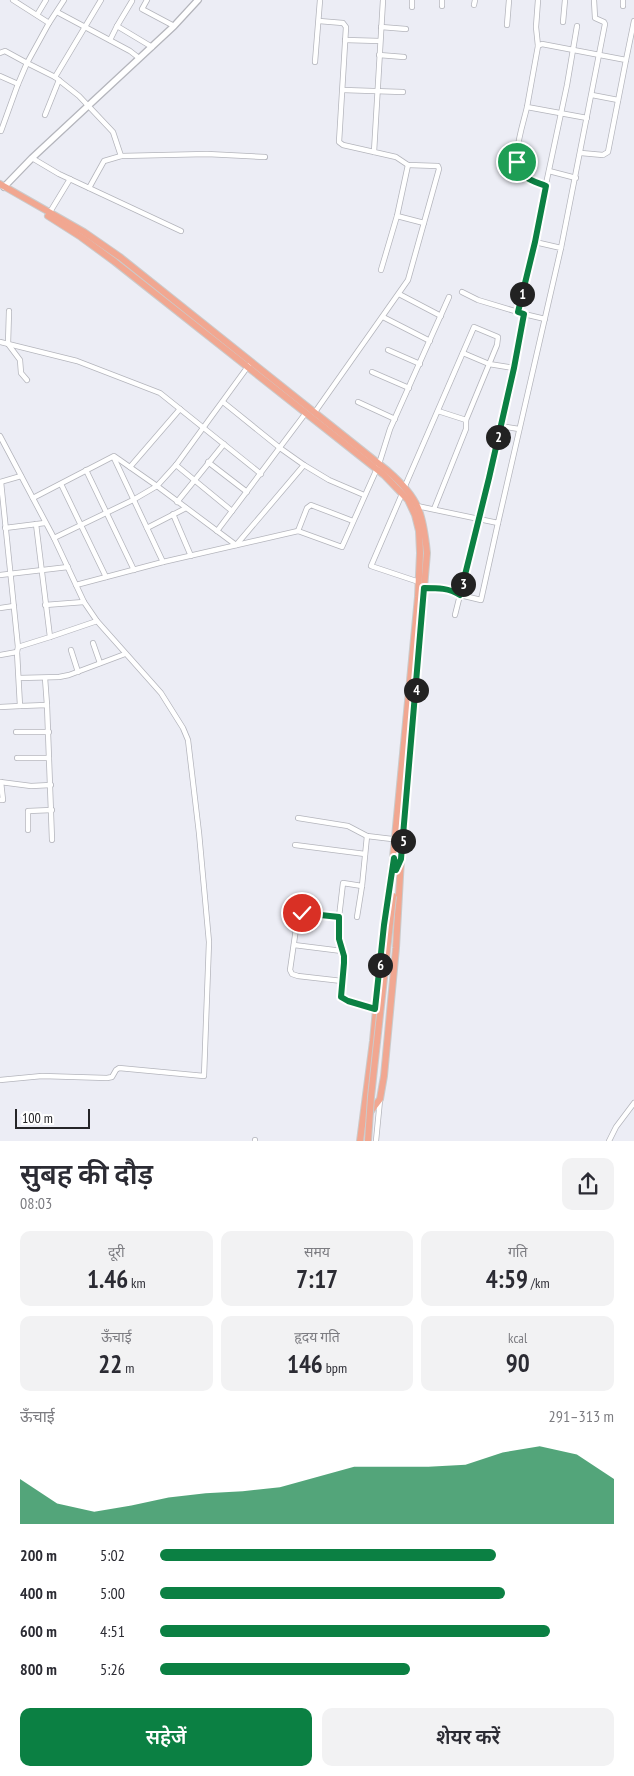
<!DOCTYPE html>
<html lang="hi">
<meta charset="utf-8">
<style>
body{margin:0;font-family:"PT Sans Narrow","Noto Sans Devanagari",sans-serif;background:#f2f2f3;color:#2b2b33;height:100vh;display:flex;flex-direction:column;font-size:19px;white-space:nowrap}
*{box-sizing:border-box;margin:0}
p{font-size:16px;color:#7c7c81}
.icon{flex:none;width:28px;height:28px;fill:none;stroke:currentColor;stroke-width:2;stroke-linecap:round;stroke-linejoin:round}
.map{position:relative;height:1141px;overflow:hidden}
.details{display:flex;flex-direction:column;background:#fff;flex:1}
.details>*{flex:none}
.scale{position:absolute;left:15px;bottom:12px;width:75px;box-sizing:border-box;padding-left:5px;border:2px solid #252528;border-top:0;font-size:14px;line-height:18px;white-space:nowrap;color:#252528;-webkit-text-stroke:4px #fff;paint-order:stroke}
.pin{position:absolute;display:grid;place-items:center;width:42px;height:42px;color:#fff;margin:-21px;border:2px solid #fff;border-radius:50%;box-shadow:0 1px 5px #0007}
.km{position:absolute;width:25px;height:25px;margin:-12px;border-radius:50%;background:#222;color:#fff;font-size:14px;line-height:25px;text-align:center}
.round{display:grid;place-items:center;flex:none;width:52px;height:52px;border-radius:10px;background:#f2f2f3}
.summary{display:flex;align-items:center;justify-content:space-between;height:85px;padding:0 20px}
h1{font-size:28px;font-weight:600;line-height:38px}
.figures{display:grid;grid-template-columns:repeat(3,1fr);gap:8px;height:85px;padding:5px 20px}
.figures div{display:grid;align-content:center;border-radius:10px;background:#f2f2f3;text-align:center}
.figures b{font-size:25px;font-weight:600}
.figures small{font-size:14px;font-weight:400}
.figures p{font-size:14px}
.chart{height:140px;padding:10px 20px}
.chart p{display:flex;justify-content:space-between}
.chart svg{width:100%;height:90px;margin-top:5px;fill:#0b8043;opacity:.7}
.cta{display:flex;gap:10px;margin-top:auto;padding:10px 20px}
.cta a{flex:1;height:58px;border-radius:10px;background:#0b8043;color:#fff;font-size:20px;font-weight:600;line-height:58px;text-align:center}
.cta a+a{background:#f2f2f3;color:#2b2b33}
ul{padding:0 20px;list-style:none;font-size:16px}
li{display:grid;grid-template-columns:80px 60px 1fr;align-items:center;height:38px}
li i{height:12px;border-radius:6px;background:#0b8043}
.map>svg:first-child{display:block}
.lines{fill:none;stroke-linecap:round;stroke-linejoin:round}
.street-casing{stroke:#b4b5bc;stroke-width:6}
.secondary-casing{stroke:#b4b5bc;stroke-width:8}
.primary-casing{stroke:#cbcbcb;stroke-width:8}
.street{stroke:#fff;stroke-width:4.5}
.secondary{stroke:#fff;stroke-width:5.5}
.primary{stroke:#f1a791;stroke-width:6}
.primary-bridge-casing{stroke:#cbcbcb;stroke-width:8;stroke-linecap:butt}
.primary-bridge{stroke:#f1a791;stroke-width:6}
.route-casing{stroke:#fff;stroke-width:10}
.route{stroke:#0b8043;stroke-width:6}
</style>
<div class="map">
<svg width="634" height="1141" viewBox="0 0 634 1141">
<rect width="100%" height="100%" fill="#ecedf5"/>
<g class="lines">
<defs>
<g id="street">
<polyline points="13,0 49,23 27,63 55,77 79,96 113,132 121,156 207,154 265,157"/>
<polyline points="147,0 142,9 174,26"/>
<polyline points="538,0 536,27 538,46"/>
<polyline points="474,5 475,0"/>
<polyline points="442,6 442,0"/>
<polyline points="623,6 623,0"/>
<polyline points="412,7 412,0"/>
<polyline points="57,12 130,51 139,58"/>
<polyline points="37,15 46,0"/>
<polyline points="319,21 343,23 346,27 339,142 343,145 374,152"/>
<polyline points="563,22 565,0"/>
<polyline points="49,23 64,0"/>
<polyline points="507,25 509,0"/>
<polyline points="117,26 132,1"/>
<polyline points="381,27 406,29"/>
<polyline points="110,40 117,26 152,47"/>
<polyline points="345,40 380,41"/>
<polyline points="0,53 5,51 27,63 18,84 0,76"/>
<polyline points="379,55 404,57"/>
<polyline points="626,60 634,21"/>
<polyline points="315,62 320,0"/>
<polyline points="55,77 101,0"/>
<polyline points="343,90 403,92"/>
<polyline points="592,95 618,100"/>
<path d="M 527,107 C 523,126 507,166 527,179 C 533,182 540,184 546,186"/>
<polyline points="45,115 59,80"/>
<polyline points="1,131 18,84"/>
<polyline points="581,153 603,155 608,152 626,60 542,44 538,46 527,107 587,118"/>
<polyline points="32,158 59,174 89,188 104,161 121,156"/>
<polyline points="549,171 576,178"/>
<polyline points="89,188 181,231"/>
<polyline points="50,212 70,179"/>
<polyline points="397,216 424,223"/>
<polyline points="535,242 539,217 567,85 577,26"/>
<polyline points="561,248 605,24 604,22 595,18 594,0"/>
<polyline points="381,270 397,216 408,165"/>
<polyline points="399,294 441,316"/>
<polyline points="9,311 8,344 20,360 21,373 27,380"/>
<polyline points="524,314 545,319"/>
<polyline points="383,317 430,341"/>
<polyline points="0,342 77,361 160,393 261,474"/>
<polyline points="388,350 420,364"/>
<polyline points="463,353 489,364 514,368"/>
<polyline points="372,372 409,388"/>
<polyline points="223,402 280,448 304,465 237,544"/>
<polyline points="358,402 395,419"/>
<polyline points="315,412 408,280 439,169 438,166 408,165 396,157 374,152 383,0"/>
<polyline points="500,426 519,429"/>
<polyline points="0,436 54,538 84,602 97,621 161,693 183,728 188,740 199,833 209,942 204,1076 119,1068 116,1070 112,1077 107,1078 42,1076 0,1080"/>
<polyline points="114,458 163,562"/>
<polyline points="208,462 247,492"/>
<polyline points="176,465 232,511"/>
<polyline points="304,465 329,480 364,495"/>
<polyline points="130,467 180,409"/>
<polyline points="86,470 134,570"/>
<polyline points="0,482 21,476"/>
<polyline points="1,482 18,647 17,652"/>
<polyline points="61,484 106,577"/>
<polyline points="405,486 474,327 498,337 497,345 466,420"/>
<polyline points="402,494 371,566 419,582"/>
<polyline points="33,498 114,456 157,486 236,545"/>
<polyline points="177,502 224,444"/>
<polyline points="417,506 498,523 561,248 535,242 518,312 478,300 462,292"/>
<polyline points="434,509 466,429 466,420 438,411"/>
<polyline points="173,514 191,556"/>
<polyline points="498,523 481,600 460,595 489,477 514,368 524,314 518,312"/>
<polyline points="5,528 45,523"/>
<polyline points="147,528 186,508"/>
<polyline points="217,531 305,414"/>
<polyline points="298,531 307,508 311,505 353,521"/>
<polyline points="54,538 133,500 157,486 176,465 249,365"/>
<polyline points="0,575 68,567"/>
<polyline points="76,585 163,562 298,531 342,547 379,464 390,429 449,297"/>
<path d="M 425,588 C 438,588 449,588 460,595 L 455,615"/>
<polyline points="45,605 84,602"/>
<polyline points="0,608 14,606"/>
<polyline points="50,637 97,621"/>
<polyline points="93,643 100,663"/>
<polyline points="18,647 50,637 36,524"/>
<polyline points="71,650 78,672"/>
<polyline points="0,655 17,652 20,706 47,705 52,840"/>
<polyline points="19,678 59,677 69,675 125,654"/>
<polyline points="45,678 47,705"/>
<polyline points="0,707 20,706"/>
<polyline points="16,732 49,732"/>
<polyline points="17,758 49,758"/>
<polyline points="0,782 31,786 51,785"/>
<polyline points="0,800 3,800 1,782"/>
<polyline points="298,818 348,826 367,836 392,839"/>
<polyline points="28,830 28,811 52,810"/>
<polyline points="367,836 362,886 343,883 339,917 339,939 344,955 344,963 340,994 343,999 375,1009"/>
<polyline points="295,845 365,854"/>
<polyline points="339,917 306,913 298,915 290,970 292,974 298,976 342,981"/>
<polyline points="357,917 362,886"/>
<polyline points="294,945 342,951"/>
<polyline points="255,1141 255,1140"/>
<polyline points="376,1141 380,1100"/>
<polyline points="609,1141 616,1127 634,1103"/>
</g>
<polyline id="secondary" points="4,187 32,158 174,26 198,0"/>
<g id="primary">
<path d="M 0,184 L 84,232 L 120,257 L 388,471 C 419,498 423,513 427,553 L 401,859 L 396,948 L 384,1076 L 380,1099 L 364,1120"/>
<polyline points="48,216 81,237 115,262 384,475 408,500 415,515 419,531 420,553 418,597 393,858 384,925 373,1041 360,1141"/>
</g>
</defs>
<use href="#street" class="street-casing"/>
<use href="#secondary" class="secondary-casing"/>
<use href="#primary" class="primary-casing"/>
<use href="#street" class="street"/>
<use href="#secondary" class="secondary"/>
<use href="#primary" class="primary"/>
<defs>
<polyline id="primary-bridge" points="368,1141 371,1097 393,896"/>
</defs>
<use href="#primary-bridge" class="primary-bridge-casing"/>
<use href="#primary-bridge" class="primary-bridge"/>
</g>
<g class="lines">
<defs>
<path id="route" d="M 302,913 L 339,917 L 339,939 L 344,956 L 344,963 L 341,997 L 348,1001 L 375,1009 L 384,925 L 394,858 L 396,870 L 401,859 L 424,588 C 438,588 449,588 460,595 L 489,478 L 514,368 L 524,314 L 518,312 L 535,242 L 546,186 C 531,180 521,179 517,162"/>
</defs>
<use href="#route" class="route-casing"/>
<use href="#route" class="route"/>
</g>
</svg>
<div class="scale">100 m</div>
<div class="pin" style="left:517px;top:162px;background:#1e9e55"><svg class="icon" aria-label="arrive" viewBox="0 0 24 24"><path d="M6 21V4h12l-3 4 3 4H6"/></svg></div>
<div class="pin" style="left:302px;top:913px;background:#d93025"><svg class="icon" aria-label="check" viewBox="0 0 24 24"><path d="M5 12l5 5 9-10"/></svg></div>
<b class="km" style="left:522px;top:294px">1</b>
<b class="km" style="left:498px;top:437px">2</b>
<b class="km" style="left:463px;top:584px">3</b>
<b class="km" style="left:416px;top:690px">4</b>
<b class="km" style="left:403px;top:841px">5</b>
<b class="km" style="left:380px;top:965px">6</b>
</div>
<section class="details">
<div class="summary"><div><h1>सुबह की दौड़</h1><p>08:03</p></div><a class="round"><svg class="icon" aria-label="share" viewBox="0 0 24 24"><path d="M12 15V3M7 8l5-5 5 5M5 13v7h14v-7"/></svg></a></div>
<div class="figures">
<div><p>दूरी</p><b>1.46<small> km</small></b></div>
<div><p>समय</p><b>7:17</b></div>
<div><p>गति</p><b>4:59<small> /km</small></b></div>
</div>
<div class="figures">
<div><p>ऊँचाई</p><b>22<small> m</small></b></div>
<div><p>हृदय गति</p><b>146<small> bpm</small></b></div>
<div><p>kcal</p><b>90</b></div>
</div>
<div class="chart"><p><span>ऊँचाई</span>291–313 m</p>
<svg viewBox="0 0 160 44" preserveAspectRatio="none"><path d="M0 44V22L10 34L20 38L30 35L40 31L50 29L60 28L70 26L80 21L90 16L100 16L110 16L120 15L130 9L140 6L150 10L160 22V44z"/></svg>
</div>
<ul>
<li><b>200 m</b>5:02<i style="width:74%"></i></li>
<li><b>400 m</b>5:00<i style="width:76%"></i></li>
<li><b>600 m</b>4:51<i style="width:86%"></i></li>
<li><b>800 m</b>5:26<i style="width:55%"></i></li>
</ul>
<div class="cta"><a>सहेजें</a><a>शेयर करें</a></div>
</section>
